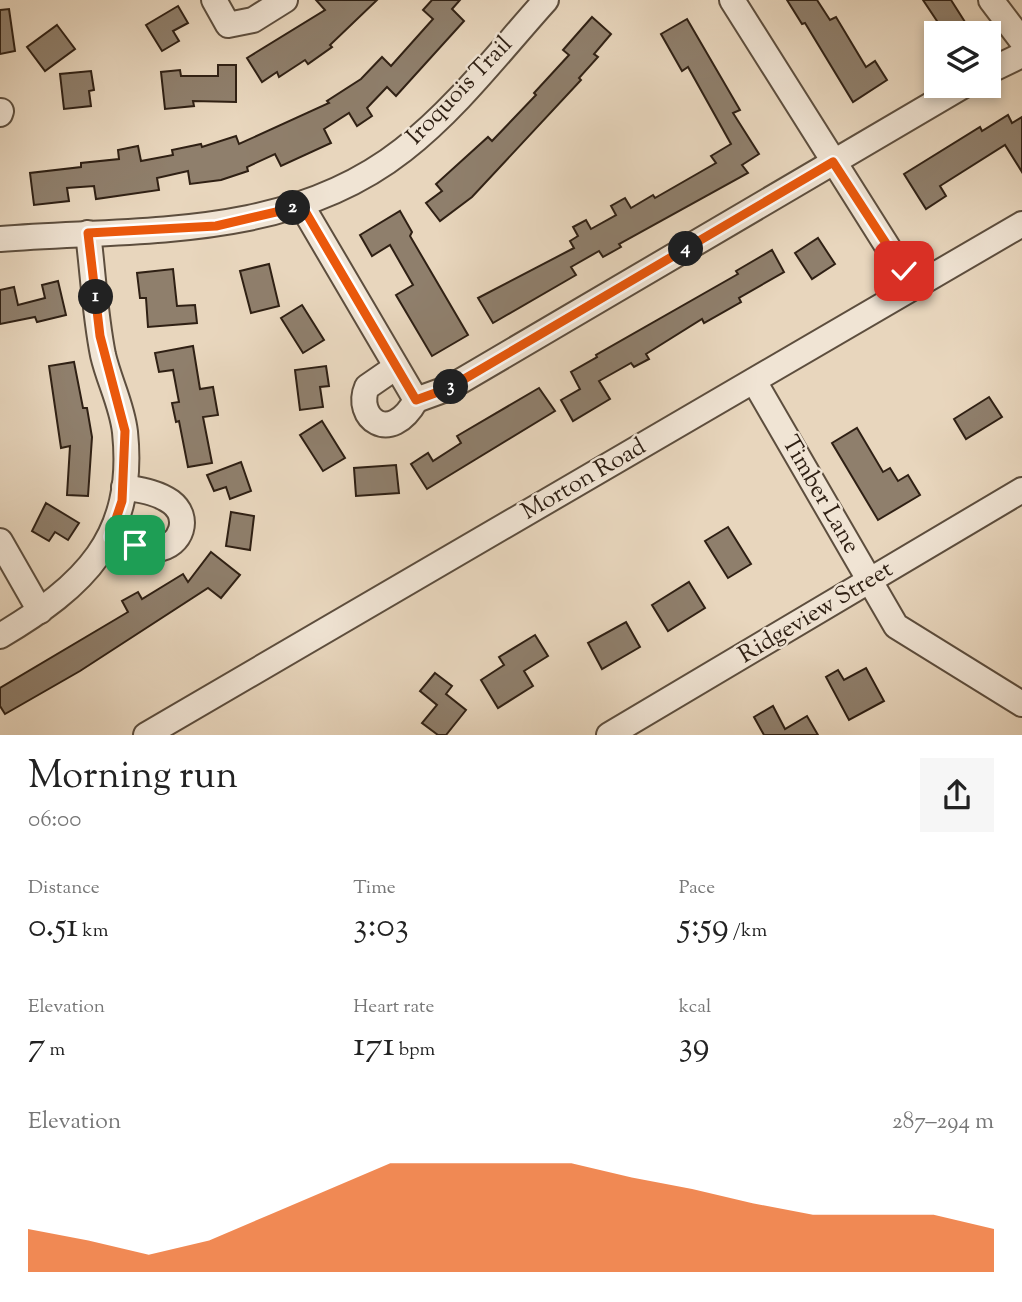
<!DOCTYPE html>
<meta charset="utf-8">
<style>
body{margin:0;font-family:"Sorts Mill Goudy",serif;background:#f6f6f6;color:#222;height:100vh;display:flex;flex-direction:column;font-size:26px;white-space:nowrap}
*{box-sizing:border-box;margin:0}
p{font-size:23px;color:#767676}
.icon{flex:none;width:38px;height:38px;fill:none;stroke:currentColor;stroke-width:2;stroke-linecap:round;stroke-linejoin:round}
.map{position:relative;height:735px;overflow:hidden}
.side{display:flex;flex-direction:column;background:#fff;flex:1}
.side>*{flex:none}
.controls{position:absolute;left:924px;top:21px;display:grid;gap:14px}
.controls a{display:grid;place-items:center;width:77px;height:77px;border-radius:0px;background:#fff;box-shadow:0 4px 10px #0003;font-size:35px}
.pin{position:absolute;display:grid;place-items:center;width:60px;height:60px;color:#fff;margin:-30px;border-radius:14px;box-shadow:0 4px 10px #0006}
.km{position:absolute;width:35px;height:35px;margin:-18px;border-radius:50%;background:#222;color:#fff;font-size:19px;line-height:35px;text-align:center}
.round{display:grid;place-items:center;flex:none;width:74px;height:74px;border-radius:0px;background:#f6f6f6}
.overview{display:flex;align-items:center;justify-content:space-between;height:119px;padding:0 28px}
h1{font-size:38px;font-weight:600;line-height:52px}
.metrics{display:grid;grid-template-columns:repeat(3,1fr);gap:10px;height:119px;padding:7px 28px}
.metrics div{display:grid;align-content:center}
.metrics b{font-size:35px;font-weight:600}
.metrics small{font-size:19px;font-weight:400}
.metrics p{font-size:19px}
.chart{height:196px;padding:14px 28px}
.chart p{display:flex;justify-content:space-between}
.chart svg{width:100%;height:126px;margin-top:7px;fill:#ea580c;opacity:.7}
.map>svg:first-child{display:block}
.building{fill:#8f7f6c;stroke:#2f2014;stroke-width:2}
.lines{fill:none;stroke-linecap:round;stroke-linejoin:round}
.minor-casing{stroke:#5d4e3e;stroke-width:28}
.minor{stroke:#f0e4d4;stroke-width:24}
.route-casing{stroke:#fff;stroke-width:14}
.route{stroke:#ea580c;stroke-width:9}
.labels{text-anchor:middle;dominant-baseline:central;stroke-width:5;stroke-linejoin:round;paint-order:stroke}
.street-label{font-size:24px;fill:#2f2014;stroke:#f0e4d4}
</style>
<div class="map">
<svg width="1022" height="735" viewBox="0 0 1022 735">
<rect width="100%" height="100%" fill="#e8d6bd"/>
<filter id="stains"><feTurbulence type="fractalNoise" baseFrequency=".00286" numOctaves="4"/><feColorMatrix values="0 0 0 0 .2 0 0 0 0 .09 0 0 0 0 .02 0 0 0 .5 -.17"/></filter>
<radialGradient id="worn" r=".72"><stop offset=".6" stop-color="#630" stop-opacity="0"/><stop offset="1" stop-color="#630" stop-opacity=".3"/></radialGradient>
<g class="building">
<polygon points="316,0 377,0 330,45 332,47 308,64 305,60 279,77 277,72 262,82 247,58 325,10"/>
<polygon points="432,0 460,0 452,9 464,21 396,96 387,87 367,108 372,116 357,126 349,113 324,129 331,143 281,166 275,154 247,167 248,171 221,180 190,184 188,171 157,178 159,190 96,199 94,186 67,188 69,201 34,205 30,173 81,167 81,163 119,159 118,150 138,146 141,161 173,155 172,150 201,144 202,147 236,136 239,144 329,103 327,101 361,79 382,57 391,66 433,19 423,10"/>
<polygon points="787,0 817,0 830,20 836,17 866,67 875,61 887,80 853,102 805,23 802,24"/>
<polygon points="923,0 951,0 972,33 945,33"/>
<polygon points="178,6 188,23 173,31 179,41 162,51 146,25"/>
<polygon points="9,9 15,51 0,54 0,10"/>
<polygon points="592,17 611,34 594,54 598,57 579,78 581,80 472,197 440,221 426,203 442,191 436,184 488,137 492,141 536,95 534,93 569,55 563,50"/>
<polygon points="687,19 740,110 733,113 759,154 742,165 748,173 619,244 621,247 603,257 599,251 571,267 576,275 493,323 478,298 574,248 570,241 578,236 573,227 586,220 591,229 616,215 611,206 625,198 631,208 653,195 655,198 716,163 711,156 731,144 688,67 682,71 661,34"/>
<polygon points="57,25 75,49 45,71 27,47"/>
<polygon points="218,65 236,65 236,102 193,101 194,106 165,109 161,72 180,70 181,76 218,76"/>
<polygon points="91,71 94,90 89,91 91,106 64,109 60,74"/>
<polygon points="1008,115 1012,123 1022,117 1022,172 1005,145 940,186 946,196 926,209 904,174 980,127 982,131"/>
<polygon points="400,211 412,232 410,236 468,335 432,356 396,295 413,285 390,245 372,256 360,235"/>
<polygon points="818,238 835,264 812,279 795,253"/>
<polygon points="772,250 784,272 739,298 741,302 704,323 702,319 646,354 649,359 634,367 631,363 599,381 610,399 573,421 561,400 580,389 571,372 597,357 596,355 738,274 736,271"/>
<polygon points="269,264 279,306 251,313 240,271"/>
<polygon points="173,269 177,306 195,305 197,323 148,327 146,298 140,298 137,273"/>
<polygon points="58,281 66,315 37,322 35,317 0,324 0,290 14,287 18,305 45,298 42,285"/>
<polygon points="302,305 324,340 303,353 281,318"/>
<polygon points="193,346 200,389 213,387 218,415 203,417 212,463 188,467 179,421 176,422 172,403 179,402 173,370 159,372 155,353"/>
<polygon points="74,362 83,408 87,408 92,437 88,496 67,495 70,446 61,448 49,366"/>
<polygon points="326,366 329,386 320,387 323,407 300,410 295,370"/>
<polygon points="539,388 555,411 427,489 411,464 428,453 433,461 461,443 457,436"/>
<polygon points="989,397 1002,417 966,439 954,419"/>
<polygon points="322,421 345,458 323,471 300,435"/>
<polygon points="857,428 883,472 890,468 898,481 908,475 920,495 878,520 832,443"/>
<polygon points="241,462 251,491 230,499 226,487 214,491 207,475"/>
<polygon points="396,465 399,493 356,496 354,468"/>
<polygon points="46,503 79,523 68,540 55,532 49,541 32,531"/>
<polygon points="231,512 254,516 250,550 226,546"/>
<polygon points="728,527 751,564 728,578 705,541"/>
<polygon points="211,552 240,575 221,598 208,588 80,671 5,714 0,706 0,688 128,612 122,601 138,592 142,599 183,574 188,582"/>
<polygon points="689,582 705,608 668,631 652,605"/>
<polygon points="626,622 640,647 602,669 588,643"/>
<polygon points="535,635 548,656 524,671 533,686 498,708 481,680 504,665 499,657"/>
<polygon points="866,668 884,701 849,720 826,677 838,670 844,680"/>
<polygon points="435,673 452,686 446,694 466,710 446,735 438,735 422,723 437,705 420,691"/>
<polygon points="773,706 785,729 807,716 818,735 764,735 754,717"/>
</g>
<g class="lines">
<defs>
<g id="minor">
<polyline points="214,0 228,25 253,20 285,0"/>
<polyline points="732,0 913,287"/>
<polyline points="991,0 1022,41"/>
<polyline points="989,71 1022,55"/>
<polyline points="0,114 1,111"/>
<polyline points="302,206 416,400 449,388 963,86"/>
<path d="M 0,239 C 138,228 287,241 403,150 C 457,108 500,51 546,0"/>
<path d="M 396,367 L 367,387 C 354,417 390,447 416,400"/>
<polyline points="754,381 896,626 1022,704"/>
<path d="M 110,537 C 124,542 142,551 157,549 C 182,546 191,517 171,502 C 157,492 140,490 124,487"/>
<polyline points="0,541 40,611"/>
<path d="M 0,636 C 84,586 136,538 125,432 C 122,405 109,381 103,355 C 95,315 93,273 88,233"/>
<polyline points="146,735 1022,224"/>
<polyline points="609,735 1022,490"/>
</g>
</defs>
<use href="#minor" class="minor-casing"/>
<use href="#minor" class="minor"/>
</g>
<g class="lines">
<defs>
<polyline id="route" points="135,545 110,537 122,501 125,431 100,336 88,233 216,226 302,206 416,400 449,388 833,162 904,271"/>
</defs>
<use href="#route" class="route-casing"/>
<use href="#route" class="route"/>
</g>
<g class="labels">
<g class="street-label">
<text transform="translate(460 91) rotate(-46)">Iroquois Trail</text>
<text transform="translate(584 480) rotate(-30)">Morton Road</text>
<text transform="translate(820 495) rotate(60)">Timber Lane</text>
<text transform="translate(816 613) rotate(-31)">Ridgeview Street</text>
</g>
</g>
<rect width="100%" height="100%" filter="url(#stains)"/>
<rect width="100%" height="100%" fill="url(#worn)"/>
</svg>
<div class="controls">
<a><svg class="icon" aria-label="layers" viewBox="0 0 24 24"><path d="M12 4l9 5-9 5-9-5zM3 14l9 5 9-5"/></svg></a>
</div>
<div class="pin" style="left:135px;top:545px;background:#1e9e55"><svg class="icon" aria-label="arrive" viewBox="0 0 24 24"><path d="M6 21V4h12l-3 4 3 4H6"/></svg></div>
<div class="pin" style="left:904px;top:271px;background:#d93025"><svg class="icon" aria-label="check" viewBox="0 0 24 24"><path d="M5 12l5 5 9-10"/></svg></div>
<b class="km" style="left:96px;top:297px">1</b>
<b class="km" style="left:293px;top:208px">2</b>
<b class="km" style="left:451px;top:387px">3</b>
<b class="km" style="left:686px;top:249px">4</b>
</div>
<section class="side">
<div class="overview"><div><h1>Morning run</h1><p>06:00</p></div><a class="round"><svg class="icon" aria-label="share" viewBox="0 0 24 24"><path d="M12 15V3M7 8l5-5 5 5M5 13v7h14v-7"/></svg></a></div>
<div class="metrics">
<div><p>Distance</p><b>0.51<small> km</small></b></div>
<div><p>Time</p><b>3:03</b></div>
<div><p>Pace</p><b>5:59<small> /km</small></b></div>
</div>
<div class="metrics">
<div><p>Elevation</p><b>7<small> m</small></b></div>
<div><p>Heart rate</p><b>171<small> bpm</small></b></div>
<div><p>kcal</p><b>39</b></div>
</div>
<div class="chart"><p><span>Elevation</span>287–294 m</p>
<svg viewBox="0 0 160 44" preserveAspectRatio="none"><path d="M0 44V29L10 33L20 38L30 33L40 24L50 15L60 6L70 6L80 6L90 6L100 11L110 15L120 20L130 24L140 24L150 24L160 29V44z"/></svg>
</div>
</section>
